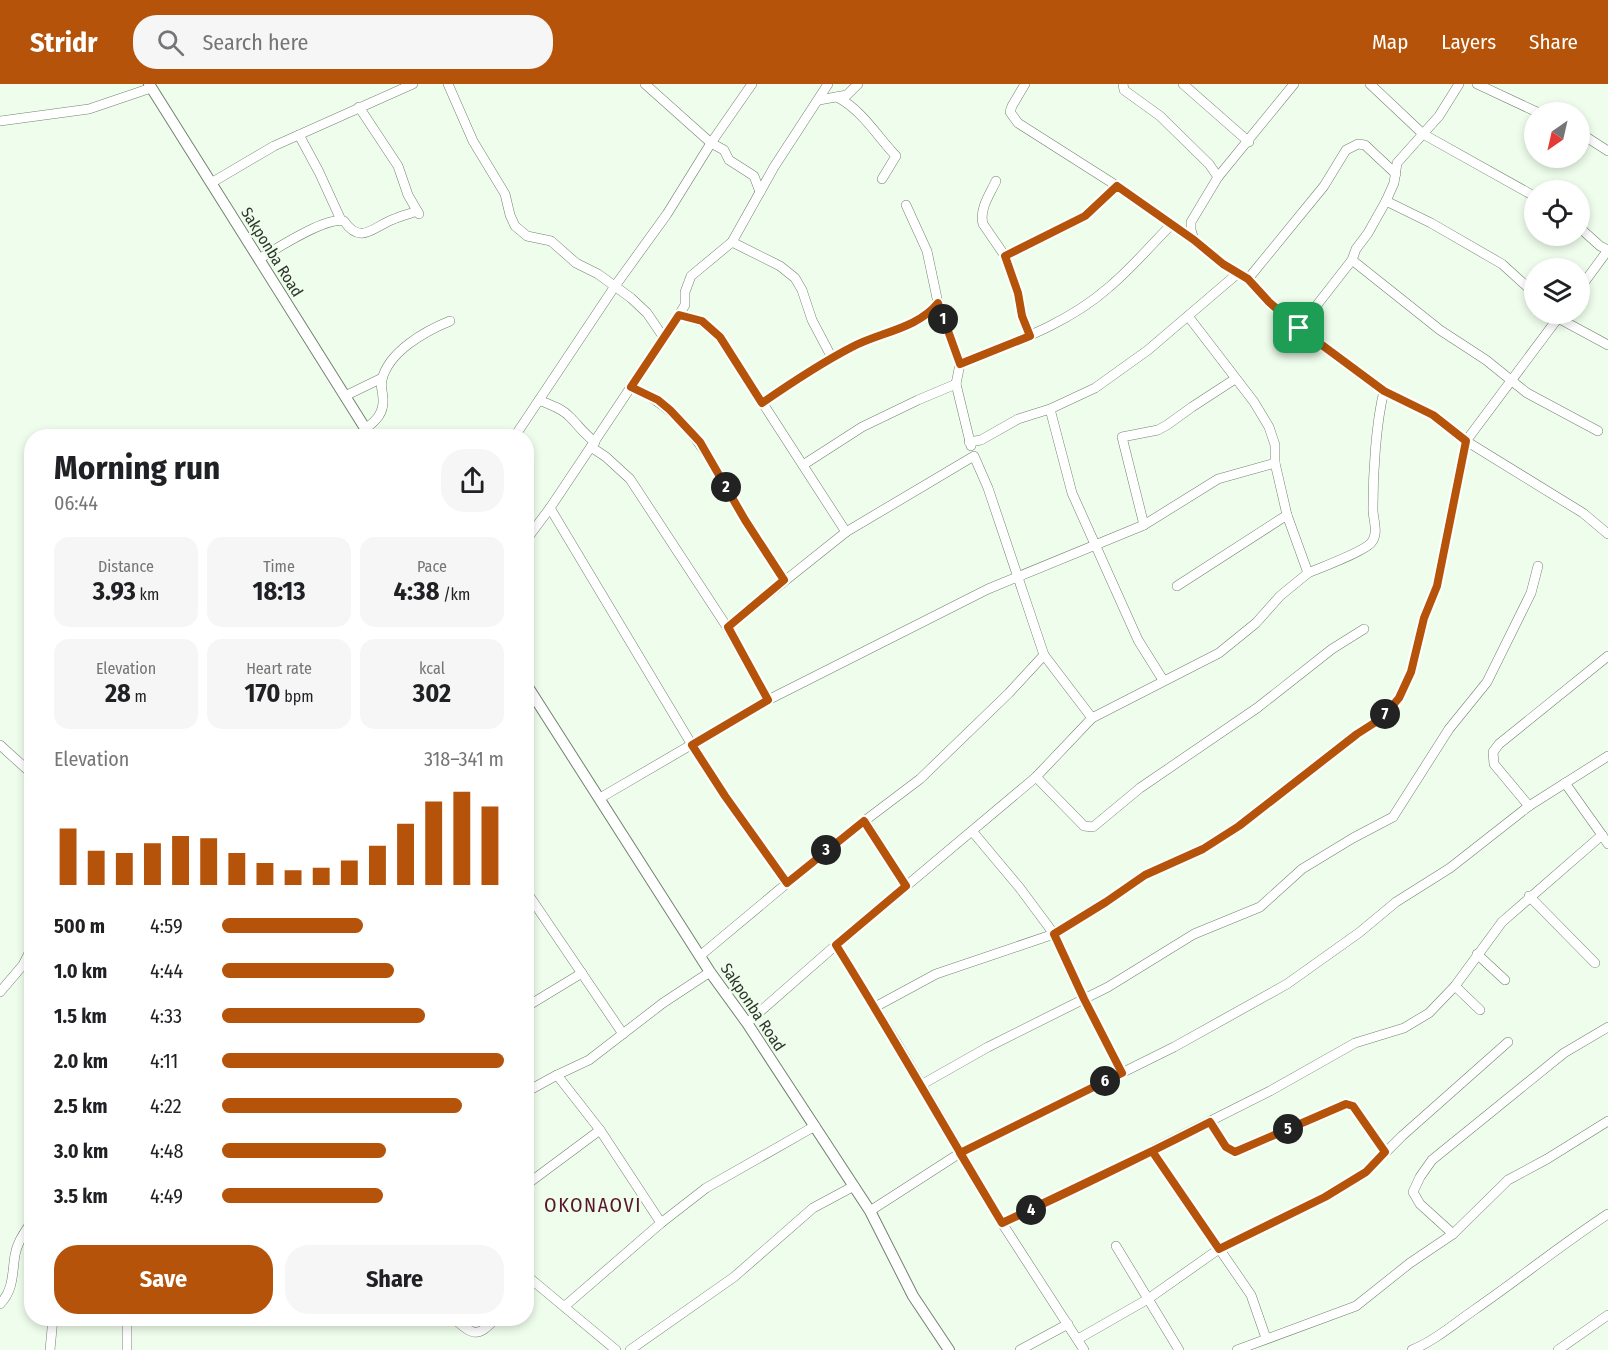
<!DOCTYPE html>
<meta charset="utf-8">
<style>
body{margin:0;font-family:"Fira Sans Condensed",sans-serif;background:#f6f6f6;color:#202124;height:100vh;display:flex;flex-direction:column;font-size:22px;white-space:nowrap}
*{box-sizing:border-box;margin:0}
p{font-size:20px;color:#757577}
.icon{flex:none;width:33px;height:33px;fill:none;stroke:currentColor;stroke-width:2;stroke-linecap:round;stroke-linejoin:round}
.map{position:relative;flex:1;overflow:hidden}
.sheet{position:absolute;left:24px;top:345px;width:510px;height:897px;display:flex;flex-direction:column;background:#fff;border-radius:24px;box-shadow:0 3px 9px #0003}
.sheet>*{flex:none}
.needle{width:39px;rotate:214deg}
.fabs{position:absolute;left:1524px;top:18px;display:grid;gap:12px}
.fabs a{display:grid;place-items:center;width:66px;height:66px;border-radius:50%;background:#fff;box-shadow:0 3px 9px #0003;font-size:30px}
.pin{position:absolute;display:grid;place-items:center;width:51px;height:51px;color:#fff;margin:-26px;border-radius:12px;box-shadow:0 3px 9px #0006}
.km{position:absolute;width:30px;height:30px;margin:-15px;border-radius:50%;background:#222;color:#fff;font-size:16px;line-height:30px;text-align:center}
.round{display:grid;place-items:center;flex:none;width:63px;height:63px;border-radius:24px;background:#f6f6f6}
.summary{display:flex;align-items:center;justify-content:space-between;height:102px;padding:0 30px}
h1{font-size:33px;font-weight:700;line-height:45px}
.stats{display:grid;grid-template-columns:repeat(3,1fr);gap:9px;height:102px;padding:6px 30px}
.stats div{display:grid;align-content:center;border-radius:15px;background:#f6f6f6;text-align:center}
.stats b{font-size:26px;font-weight:700}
.stats small{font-size:16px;font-weight:400}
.stats p{font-size:16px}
.chart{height:168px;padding:12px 30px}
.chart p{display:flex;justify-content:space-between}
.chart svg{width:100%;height:108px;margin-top:6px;stroke:#b45309;stroke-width:6}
.cta{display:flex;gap:12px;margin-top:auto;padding:12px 30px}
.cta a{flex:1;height:69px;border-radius:24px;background:#b45309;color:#fff;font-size:24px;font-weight:700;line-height:69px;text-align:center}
.cta a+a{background:#f6f6f6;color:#202124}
ul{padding:0 30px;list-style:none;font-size:20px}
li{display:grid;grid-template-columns:96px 72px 1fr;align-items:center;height:45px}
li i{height:15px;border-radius:8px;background:#b45309}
header{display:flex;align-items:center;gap:36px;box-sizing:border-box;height:84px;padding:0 30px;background:#b45309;color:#fff}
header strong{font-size:28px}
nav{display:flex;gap:33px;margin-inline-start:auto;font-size:21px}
.search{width:420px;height:54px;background:#f6f6f6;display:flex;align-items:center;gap:15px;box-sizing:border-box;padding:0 21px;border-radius:24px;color:#757577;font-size:22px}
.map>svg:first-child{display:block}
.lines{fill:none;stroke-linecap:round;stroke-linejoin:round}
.minor-casing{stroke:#72836f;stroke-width:10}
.major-casing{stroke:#72836f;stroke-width:12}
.minor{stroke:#fff;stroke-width:9}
.major{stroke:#fff;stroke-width:10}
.route-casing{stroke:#fff;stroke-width:12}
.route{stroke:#b45309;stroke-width:8}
.labels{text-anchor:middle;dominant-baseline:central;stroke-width:4.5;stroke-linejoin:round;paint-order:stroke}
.street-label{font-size:16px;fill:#2e352d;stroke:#effeec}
.quarter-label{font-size:20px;letter-spacing:1.5px;fill:#59152b;stroke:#effeec}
</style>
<header>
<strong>Stridr</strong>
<div class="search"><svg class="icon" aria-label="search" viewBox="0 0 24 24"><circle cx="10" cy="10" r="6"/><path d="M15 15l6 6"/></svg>Search here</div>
<nav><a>Map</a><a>Layers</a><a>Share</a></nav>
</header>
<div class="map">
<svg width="1608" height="1266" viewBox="0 0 1608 1266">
<rect width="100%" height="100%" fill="#effeec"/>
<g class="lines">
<defs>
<g id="minor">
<polyline points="448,0 473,57 505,110 510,131 515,142 527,152 551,157 576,179 598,190 631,214 647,229 664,254"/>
<polyline points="645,0 711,59 724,66 729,76 754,92 760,108"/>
<polyline points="1025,0 1012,22 1010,28 1018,39 1117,102 1194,156 1223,180 1248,195 1269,218 1299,244 1384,307 1433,331 1466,357 1583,429 1608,450"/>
<polyline points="1123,0 1124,6 1160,32 1209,80 1218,93"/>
<polyline points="1183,0 1249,58"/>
<polyline points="1370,0 1423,50 1534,112"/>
<polyline points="1477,0 1537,28"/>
<path d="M 837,13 C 862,26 877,52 896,72 L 882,95"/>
<polyline points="819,16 847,11 858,0"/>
<polyline points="359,23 398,82 408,111 419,130"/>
<polyline points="0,37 89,25 151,4"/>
<polyline points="1580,49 1608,67"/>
<polyline points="299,51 319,88 341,136"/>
<path d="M 996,97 C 990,110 979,125 983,140 L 1005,172 L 1018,209 L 1022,232 L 1030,252"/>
<polyline points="211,99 274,62 413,0"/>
<polyline points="1386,117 1431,139 1502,180 1534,209"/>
<polyline points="906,121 927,167 938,219 960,280 956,300 971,362"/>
<polyline points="1580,144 1600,162 1608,166"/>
<polyline points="1194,156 1191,146 1191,138 1218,93 1294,0"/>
<polyline points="732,158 780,182 795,194 802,206 812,236 832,274"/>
<polyline points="1005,172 1085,132 1117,102"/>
<path d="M 259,175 C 276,165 326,132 344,137 C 361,162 374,142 394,135 C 401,132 409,130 417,127"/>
<polyline points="1352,176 1440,246 1486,276 1527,309 1598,347"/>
<polyline points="1248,195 1324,102 1346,66 1358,60 1365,61 1396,90"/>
<polyline points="1580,204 1608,166"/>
<polyline points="1554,230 1558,234 1608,261"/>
<polyline points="679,231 702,238 720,253 846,448"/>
<path d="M 1188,232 L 1254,318 L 1269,343 L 1275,361 L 1275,379 L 1287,431 L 1308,489 C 1322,483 1363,468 1371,459 C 1380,449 1372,434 1373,423 C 1373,388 1376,339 1384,307"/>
<polyline points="1299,244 1352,176 1356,165 1368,149 1386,117 1394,99 1397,79 1439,32 1459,0"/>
<path d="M 960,280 C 1011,259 1066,241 1108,204 C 1131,185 1150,162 1171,141"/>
<path d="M 631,303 C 689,329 706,370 737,422 C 752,447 768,472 784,496"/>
<polyline points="345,312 382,294"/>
<path d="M 539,316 C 550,321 562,324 570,333 C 579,342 584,350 595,358"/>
<path d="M 762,319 C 791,299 821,279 852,263 C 880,248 917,245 938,219"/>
<polyline points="1050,325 1072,409 1138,556 1163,596"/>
<path d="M 365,345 C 376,337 384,329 383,315 C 383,308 380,303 382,296 C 388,268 425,247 450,237"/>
<polyline points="515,352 615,202 667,130 711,59 752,0"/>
<polyline points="969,358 981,356 1018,335 1050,325 1095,304 1148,266 1237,190"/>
<polyline points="591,363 606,373 630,395 727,543 768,616"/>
<polyline points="803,381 862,343 918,316 956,300"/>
<polyline points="550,424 692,661 725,712 787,799"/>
<polyline points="1144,441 1122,353 1158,346 1167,341 1192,323 1235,295"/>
<polyline points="526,456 550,424 679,231 685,221 685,208 691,192 732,158 774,83 828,0"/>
<polyline points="1177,502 1287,431"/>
<polyline points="727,543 846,448 974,372 988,404 1044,571 1092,634"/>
<polyline points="0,661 32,690"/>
<polyline points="1036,693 1084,742 1093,743 1140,704 1257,624 1332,565 1364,545"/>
<polyline points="1565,699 1602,751"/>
<polyline points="600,714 768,616 988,505 1144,441 1218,395 1275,379"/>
<polyline points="1529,722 1494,680 1493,668 1499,660 1608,572"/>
<polyline points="865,737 906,802"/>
<polyline points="972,747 1019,803 1054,850 1084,915 1122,989"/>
<polyline points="526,807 623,950"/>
<polyline points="1529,812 1595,879"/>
<polyline points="836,861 898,961 1002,1139 1084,1266"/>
<polyline points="1477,870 1505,896"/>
<polyline points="701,871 834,760 920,695 1009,609 1044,571"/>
<polyline points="1455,902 1480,926"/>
<polyline points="0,908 23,881 32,863"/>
<polyline points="526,923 582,889"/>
<polyline points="875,923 936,890 1054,850 1106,818 1145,791 1203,765 1239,742 1357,650 1382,634 1399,614 1411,588 1424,534 1437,502 1466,357 1561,230"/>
<polyline points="747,939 836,861 1036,693 1092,634 1219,569 1256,539 1280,512 1308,489"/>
<polyline points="557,991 600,1046"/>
<polyline points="921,1001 988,963 1108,903 1194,850 1260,823 1302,785 1353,754 1393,733 1449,645 1487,598 1531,509 1538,482"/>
<polyline points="526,1008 557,991 589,976 663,919 710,888"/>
<polyline points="1210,1038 1226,1063 1235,1068 1346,1020 1353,1022 1385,1069"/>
<polyline points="1152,1067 1251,1211 1266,1254"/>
<polyline points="526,1101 600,1046 661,1139"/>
<polyline points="870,1127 960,1069 1174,963 1287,900 1360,848 1396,818 1450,784 1529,722 1608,672"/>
<polyline points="1002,1139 1067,1109 1270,1007 1355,959 1404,944 1429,929 1455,902 1502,838 1602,751 1608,760"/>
<polyline points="1453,1150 1420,1120 1413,1108 1420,1093 1432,1076 1564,969 1608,943"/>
<polyline points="1116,1162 1179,1266"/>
<polyline points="526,1191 616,1266"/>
<path d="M 0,1220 C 14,1206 12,1189 15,1171 C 17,1158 25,1148 32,1137"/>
<polyline points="565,1222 661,1139 706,1104 815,1042"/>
<path d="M 453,1234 C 473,1251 477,1255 496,1234"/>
<polyline points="1078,1255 1148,1215 1219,1165 1325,1113 1366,1088 1402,1052 1508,958"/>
<polyline points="50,1266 53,1234"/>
<polyline points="127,1266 127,1234"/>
<polyline points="630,1266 734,1193 813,1124 854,1102"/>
<polyline points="1020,1266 1068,1240"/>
<polyline points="1237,1266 1356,1222 1410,1179 1453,1150 1508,1096 1547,1075 1608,1037"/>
<path d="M 1412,1266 C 1434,1257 1454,1240 1474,1226 C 1519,1195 1562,1160 1608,1130"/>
<polyline points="1558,1266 1608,1231"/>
</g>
<g id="major">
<polyline points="149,0 370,352"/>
<polyline points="526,600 710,888 747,939 870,1127 913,1212 949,1266"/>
</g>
</defs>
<use href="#minor" class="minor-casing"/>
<use href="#major" class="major-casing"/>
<use href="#minor" class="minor"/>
<use href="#major" class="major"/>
</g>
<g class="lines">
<defs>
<path id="route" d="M 1299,244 L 1269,218 L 1248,195 L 1223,180 L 1194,156 L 1117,102 L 1085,132 L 1005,172 L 1018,209 L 1022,232 L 1030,252 L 960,280 L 938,219 C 917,245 880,248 852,263 C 821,279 791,299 762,319 L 720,253 L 702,237 L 679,231 L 631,303 L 658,316 L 670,326 L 700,358 L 745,436 L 784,496 L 728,543 L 768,616 L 692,661 L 725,712 L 787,799 L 864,737 L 906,802 L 836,861 C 893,952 946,1046 1002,1139 L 1152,1067 L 1219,1165 L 1325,1113 L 1366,1088 L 1385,1068 L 1353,1022 L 1346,1020 L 1235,1068 L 1226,1063 L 1210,1038 C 1141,1073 1072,1107 1002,1139 L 960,1069 L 1122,989 L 1084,915 L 1054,850 L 1106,818 L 1145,791 L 1203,765 L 1239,742 L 1357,650 L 1382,634 L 1399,614 L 1411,588 L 1424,534 L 1437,502 L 1466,357 L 1433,331 L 1384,307 L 1299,244"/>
</defs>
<use href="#route" class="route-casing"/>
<use href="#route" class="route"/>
</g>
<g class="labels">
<g class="street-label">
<text transform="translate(272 168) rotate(58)">Sakponba Road</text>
<text transform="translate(753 923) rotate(56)">Sakponba Road</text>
</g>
<g class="quarter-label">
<text x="593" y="1121">OKONAOVI</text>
</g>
</g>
</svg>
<div class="fabs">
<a><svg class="needle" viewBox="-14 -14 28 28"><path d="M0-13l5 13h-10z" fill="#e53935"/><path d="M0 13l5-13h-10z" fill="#757577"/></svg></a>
<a><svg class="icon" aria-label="locate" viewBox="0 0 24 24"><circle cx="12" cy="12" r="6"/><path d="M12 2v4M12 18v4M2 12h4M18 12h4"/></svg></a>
<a><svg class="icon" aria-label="layers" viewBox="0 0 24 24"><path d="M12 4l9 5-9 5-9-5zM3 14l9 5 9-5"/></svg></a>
</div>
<div class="pin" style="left:1299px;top:244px;background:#1e9e55"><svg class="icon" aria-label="arrive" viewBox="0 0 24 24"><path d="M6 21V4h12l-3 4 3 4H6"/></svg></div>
<b class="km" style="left:943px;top:235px">1</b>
<b class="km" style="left:726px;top:403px">2</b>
<b class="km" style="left:826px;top:766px">3</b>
<b class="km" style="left:1031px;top:1126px">4</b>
<b class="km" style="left:1288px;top:1045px">5</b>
<b class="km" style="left:1105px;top:997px">6</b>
<b class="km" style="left:1385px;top:630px">7</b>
<section class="sheet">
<div class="summary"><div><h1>Morning run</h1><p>06:44</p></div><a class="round"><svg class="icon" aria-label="share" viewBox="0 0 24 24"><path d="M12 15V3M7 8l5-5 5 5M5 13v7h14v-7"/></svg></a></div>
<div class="stats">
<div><p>Distance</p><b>3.93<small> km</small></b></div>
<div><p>Time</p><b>18:13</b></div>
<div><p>Pace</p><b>4:38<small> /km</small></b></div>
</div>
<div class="stats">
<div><p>Elevation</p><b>28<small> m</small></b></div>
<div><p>Heart rate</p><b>170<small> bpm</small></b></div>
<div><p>kcal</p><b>302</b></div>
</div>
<div class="chart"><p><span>Elevation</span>318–341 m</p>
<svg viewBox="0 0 160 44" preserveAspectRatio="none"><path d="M5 44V21M15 44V30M25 44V31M35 44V27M45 44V24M55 44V25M65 44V31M75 44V35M85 44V38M95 44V37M105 44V34M115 44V28M125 44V19M135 44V10M145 44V6M155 44V12"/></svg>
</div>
<ul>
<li><b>500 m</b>4:59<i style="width:50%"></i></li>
<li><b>1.0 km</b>4:44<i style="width:61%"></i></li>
<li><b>1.5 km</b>4:33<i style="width:72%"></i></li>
<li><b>2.0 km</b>4:11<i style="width:100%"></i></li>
<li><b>2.5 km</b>4:22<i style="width:85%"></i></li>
<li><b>3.0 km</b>4:48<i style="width:58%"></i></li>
<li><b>3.5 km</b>4:49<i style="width:57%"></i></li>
</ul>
<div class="cta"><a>Save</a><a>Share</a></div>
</section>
</div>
